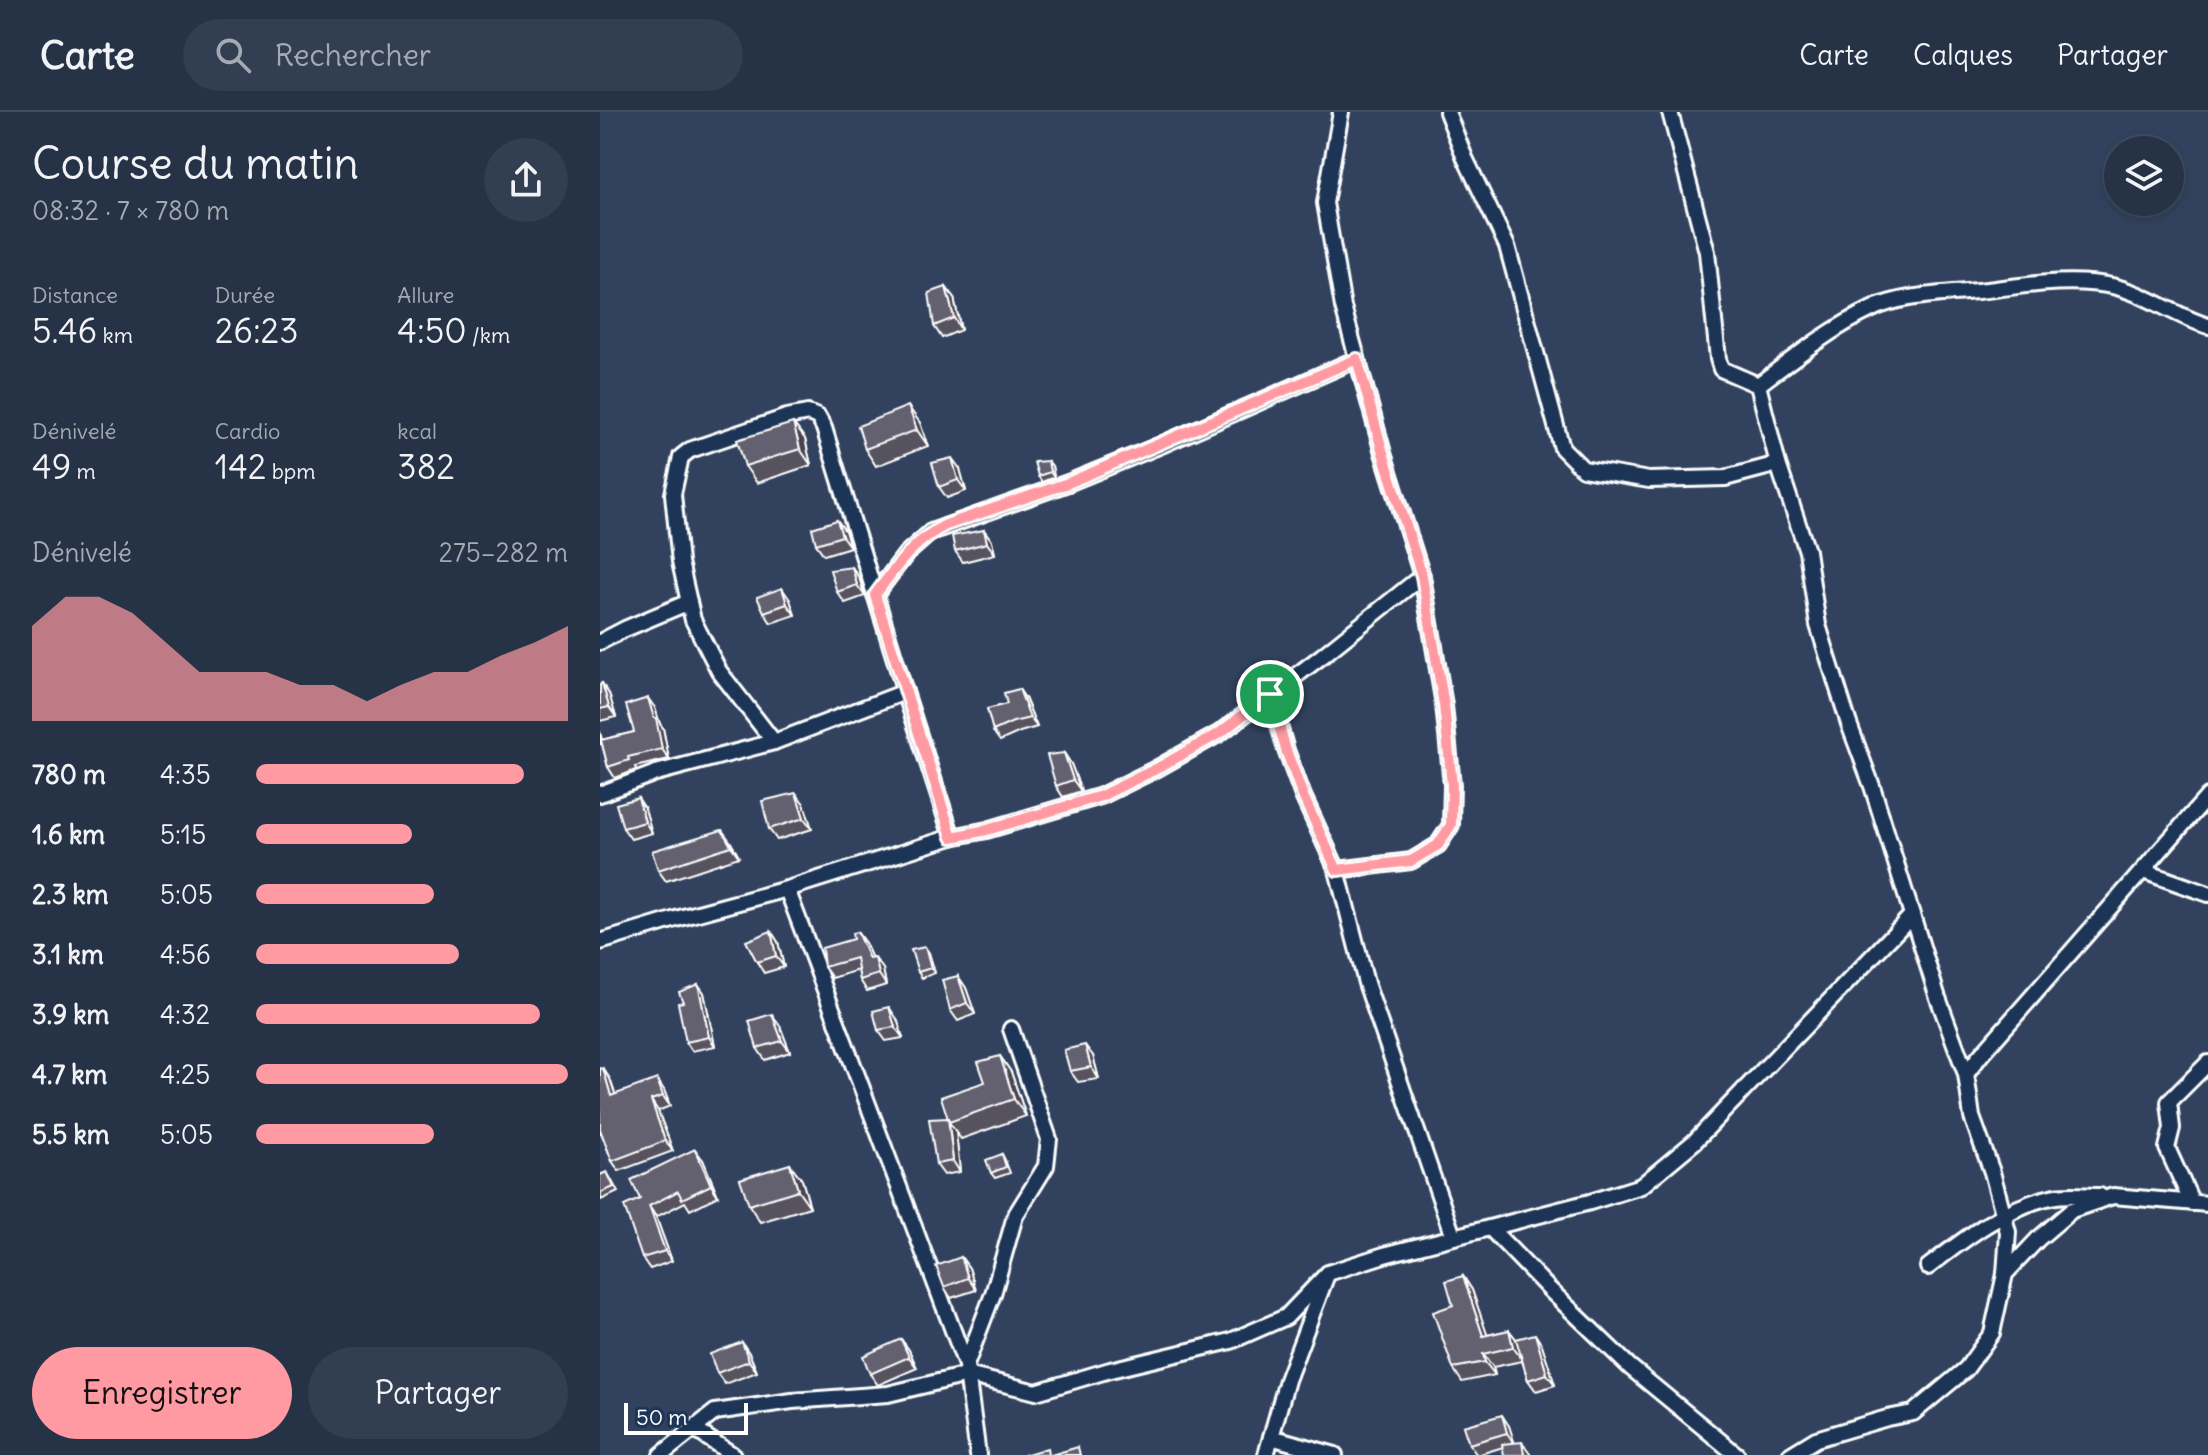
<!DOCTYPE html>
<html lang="fr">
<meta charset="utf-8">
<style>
body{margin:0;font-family:Delius,sans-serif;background:#323e51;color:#f1f3f6;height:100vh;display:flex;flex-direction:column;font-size:30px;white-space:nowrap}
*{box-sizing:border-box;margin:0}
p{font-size:26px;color:#a4aab3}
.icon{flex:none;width:44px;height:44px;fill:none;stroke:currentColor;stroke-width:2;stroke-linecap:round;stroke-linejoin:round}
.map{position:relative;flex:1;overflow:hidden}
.drawer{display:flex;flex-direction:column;background:#263246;width:600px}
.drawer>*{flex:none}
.controls{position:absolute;left:1504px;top:24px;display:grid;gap:16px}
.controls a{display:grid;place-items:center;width:80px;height:80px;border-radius:50%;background:#263246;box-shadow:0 4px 12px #0003,0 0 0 2px #424d5f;font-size:40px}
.scale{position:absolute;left:24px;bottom:20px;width:124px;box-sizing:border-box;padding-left:8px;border:4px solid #fff;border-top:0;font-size:22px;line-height:28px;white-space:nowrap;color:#fff;-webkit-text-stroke:6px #1d3557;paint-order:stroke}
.pin{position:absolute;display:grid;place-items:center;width:68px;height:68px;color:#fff;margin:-34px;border:4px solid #fff;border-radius:50%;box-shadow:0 2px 8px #0007}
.round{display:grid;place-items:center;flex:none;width:84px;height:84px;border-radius:42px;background:#323e51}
.summary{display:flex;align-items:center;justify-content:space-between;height:136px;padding:0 32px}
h1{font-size:44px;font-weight:600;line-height:60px}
.figures{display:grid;grid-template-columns:repeat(3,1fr);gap:12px;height:136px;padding:8px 32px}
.figures div{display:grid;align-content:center}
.figures b{font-size:34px;font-weight:600}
.figures small{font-size:22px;font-weight:400}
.figures p{font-size:22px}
.chart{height:224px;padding:16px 32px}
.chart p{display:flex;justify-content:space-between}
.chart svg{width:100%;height:144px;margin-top:8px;fill:#ff9aa2;opacity:.7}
.action{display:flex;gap:16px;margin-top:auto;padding:16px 32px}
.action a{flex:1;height:92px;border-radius:48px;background:#ff9aa2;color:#111;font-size:32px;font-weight:600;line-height:92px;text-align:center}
.action a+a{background:#323e51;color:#f1f3f6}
ul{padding:0 32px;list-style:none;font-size:26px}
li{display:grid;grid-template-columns:128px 96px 1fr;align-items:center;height:60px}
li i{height:20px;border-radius:10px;background:#ff9aa2}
header{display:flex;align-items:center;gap:48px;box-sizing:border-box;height:112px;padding:0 40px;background:#263246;border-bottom:2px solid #424d5f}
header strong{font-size:38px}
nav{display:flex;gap:44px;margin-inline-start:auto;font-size:28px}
.search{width:560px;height:72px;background:#323e51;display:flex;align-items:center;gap:20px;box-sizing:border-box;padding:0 28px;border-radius:44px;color:#a4aab3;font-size:30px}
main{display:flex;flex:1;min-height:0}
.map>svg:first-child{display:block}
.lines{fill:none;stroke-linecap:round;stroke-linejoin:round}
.street-casing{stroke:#fff;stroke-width:20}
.street{stroke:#1d3557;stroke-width:14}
.wall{fill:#56535f;stroke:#fff;stroke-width:2}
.shaded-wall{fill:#46434e;stroke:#fff;stroke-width:2}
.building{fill:#64606f;stroke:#fff;stroke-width:2}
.route-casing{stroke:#fff;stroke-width:16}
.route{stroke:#ff9aa2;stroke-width:10}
</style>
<header>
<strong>Carte</strong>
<div class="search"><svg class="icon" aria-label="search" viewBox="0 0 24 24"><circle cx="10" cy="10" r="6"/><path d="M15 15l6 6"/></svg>Rechercher</div>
<nav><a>Carte</a><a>Calques</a><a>Partager</a></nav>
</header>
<main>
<section class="drawer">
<div class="summary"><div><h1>Course du matin</h1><p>08:32 · 7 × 780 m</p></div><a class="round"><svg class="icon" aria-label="share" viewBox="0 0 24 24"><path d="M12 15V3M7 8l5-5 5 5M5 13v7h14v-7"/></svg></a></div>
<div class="figures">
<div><p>Distance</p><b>5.46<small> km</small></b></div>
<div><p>Durée</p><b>26:23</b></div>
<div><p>Allure</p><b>4:50<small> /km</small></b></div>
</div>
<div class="figures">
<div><p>Dénivelé</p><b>49<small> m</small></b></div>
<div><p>Cardio</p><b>142<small> bpm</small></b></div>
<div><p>kcal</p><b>382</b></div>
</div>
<div class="chart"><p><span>Dénivelé</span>275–282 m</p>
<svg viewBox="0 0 160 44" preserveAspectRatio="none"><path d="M0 44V15L10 6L20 6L30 11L40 20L50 29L60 29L70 29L80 33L90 33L100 38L110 33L120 29L130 29L140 24L150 20L160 15V44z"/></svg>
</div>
<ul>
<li><b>780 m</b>4:35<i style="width:86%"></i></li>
<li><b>1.6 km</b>5:15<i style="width:50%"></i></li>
<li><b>2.3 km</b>5:05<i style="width:57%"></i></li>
<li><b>3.1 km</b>4:56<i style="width:65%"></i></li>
<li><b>3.9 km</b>4:32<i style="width:91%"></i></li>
<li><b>4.7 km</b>4:25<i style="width:100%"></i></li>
<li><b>5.5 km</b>5:05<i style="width:57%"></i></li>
</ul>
<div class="action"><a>Enregistrer</a><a>Partager</a></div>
</section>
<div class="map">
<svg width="1608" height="1343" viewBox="0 0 1608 1343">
<rect width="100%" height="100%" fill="#32425e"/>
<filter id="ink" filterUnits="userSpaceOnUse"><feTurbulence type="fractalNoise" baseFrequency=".0125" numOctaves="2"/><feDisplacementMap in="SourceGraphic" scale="16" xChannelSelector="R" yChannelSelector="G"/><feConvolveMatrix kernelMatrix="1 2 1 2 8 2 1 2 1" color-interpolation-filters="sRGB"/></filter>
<g filter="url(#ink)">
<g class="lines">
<defs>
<g id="street">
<polyline points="847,0 865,46 907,134 962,336 983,357 1049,368 1125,366 1178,352"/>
<polyline points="1070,0 1107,140 1118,247 1121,257 1158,273 1178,352 1207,439 1218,513 1249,612 1272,674 1337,883 1366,962 1372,1005 1392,1060 1408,1120 1405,1162"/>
<path d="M 1158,273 C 1194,246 1230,217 1270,198 C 1299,183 1346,182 1378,179 C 1422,174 1469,165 1512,174 C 1547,182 1575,204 1608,214"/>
<polyline points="275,483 306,442 331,420 468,371 561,333 757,247"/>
<polyline points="0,530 25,517 89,490"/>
<polyline points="670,582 686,638 703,684 737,758 766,871 853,1124"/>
<polyline points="174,630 119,559 93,508 80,450 73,382 81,345 90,338 187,305 208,301 218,305 224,316 305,580 352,725"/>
<polyline points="0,682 56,661 174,630 305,580"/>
<polyline points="737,758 811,749 838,733 851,713 852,673 844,593 822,464 783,341 743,195 725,91 741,0"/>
<polyline points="1543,759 1608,782"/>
<polyline points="187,777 366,1253 378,1343"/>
<polyline points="0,830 76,807 187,777 352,725 387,718 501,684 556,657 620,621 722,544 822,464"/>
<polyline points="1366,962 1380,944 1608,684"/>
<polyline points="1592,1091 1567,1036 1572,1016 1569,990 1608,951"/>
<polyline points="890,1116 948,1176 1030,1255 1137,1343"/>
<path d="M 1328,1155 C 1364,1127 1405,1095 1451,1085 C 1466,1081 1485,1084 1500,1084"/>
<polyline points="366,1253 393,1182 415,1104 446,1054 449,1027 411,917"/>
<polyline points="94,1317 133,1343"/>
<polyline points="671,1325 735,1343"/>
<polyline points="61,1343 115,1300 192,1289 288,1282 367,1263 436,1280 510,1258 631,1229 686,1205 728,1161 784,1143 990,1090 1041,1074 1094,1030 1312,803"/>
<polyline points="666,1343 687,1268 726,1165"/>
<polyline points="1190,1343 1216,1327 1287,1306 1313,1301 1366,1257 1392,1221 1405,1162 1438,1127 1472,1098 1513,1084 1608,1092"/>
</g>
</defs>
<use href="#street" class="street-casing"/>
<use href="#street" class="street"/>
</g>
<g class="wall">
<polygon points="346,175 354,186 361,218 342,226 334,214"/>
<polygon points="193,311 205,327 211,353 157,371 145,354"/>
<polygon points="320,311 328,334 276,354 265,337"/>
<polygon points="448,349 452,354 454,365 442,370 438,364"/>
<polygon points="360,357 366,379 347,386 339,375"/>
<polygon points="237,408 245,419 250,435 224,443 216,432"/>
<polygon points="384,418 392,429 395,442 363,450 355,439"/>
<polygon points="252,455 259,466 265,484 245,491 237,480"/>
<polygon points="190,488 195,503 171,511 164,500"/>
<polygon points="2,571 9,582 16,605 0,609 0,572"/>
<polygon points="425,586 437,615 420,620 400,629 393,619"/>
<polygon points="55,596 60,612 63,616 69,647 35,655 36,658 15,666 8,655 2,632 0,632 0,619 2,628 34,620"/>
<polygon points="464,641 471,652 481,679 463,685 456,674"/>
<polygon points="38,686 45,697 52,721 31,727 23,716"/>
<polygon points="204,692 212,717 177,728 169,717"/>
<polygon points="130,729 139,745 66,769 58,758"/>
<polygon points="171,819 178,830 184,855 164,861 157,850"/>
<polygon points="257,820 265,831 272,847 283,857 286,873 267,879 260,868 258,858 232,866 224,855 253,827"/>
<polygon points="325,835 329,841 335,861 322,866 318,860"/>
<polygon points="358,864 366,876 375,902 358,909 350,898"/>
<polygon points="98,872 104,881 115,934 92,939 86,930 83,890"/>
<polygon points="297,907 303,926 286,929 278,918"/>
<polygon points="180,914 190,940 165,948 157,936"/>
<polygon points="400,944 411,960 426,1004 361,1027 356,1020 360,1060 344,1063 336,1052 348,1006 385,970"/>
<polygon points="493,944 499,967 478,970 470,959"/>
<polygon points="0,957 10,967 15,982 64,978 70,994 58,999 73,1039 19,1059 12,1049 1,1020 0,1021"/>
<polygon points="402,1042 405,1048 410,1061 395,1066 391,1061"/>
<polygon points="103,1048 118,1084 90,1098 85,1090 56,1105 72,1149 50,1157 42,1146 40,1087"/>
<polygon points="190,1052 202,1068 210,1095 160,1110 149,1093"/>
<polygon points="7,1060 18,1080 1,1088 0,1063"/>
<polygon points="361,1145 369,1156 376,1178 351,1186 344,1175"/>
<polygon points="863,1164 872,1178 887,1223 909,1218 916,1227 942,1233 955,1273 936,1279 928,1268 922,1249 893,1255 895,1263 862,1270 853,1256 853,1193"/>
<polygon points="301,1227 309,1238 317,1256 278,1273 270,1262"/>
<polygon points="149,1241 157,1260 125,1272 117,1261"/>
<polygon points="909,1314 914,1331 930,1341 903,1335 877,1343 869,1332"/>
</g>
<g class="shaded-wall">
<polygon points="346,175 354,186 361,218 354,206"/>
<polygon points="308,294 320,311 328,334 317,318"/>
<polygon points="193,311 205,327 211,353 200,337"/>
<polygon points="352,346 360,357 366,379 358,368"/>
<polygon points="448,349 452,354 454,365 450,360"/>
<polygon points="237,408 245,419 250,435 242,424"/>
<polygon points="384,418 392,429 395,442 387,431"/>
<polygon points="252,455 259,466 265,484 257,473"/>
<polygon points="182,476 190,488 195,503 187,492"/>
<polygon points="2,571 9,582 16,605 9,595"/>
<polygon points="419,577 425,586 437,615 430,606"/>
<polygon points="48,586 55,596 60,612 63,616 69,647 62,637"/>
<polygon points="464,641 471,652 481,679 473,668"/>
<polygon points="196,681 204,692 212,717 204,706"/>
<polygon points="38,686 45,697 52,721 45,710"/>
<polygon points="122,718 130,729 139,745 131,734"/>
<polygon points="171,819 178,830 184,855 176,844"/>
<polygon points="257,820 265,831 277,858 269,847"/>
<polygon points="325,835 329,841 335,861 331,856"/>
<polygon points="275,846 283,857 286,873 279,862"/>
<polygon points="358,864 366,876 375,902 367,891"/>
<polygon points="98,872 104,881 115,934 109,925"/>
<polygon points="289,895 297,907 303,926 295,915"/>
<polygon points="172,902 180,914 190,940 182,929"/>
<polygon points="485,933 493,944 499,967 491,955"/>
<polygon points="400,944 411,960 426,1004 414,987"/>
<polygon points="3,956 10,967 19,994 11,984"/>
<polygon points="57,967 64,978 70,994 63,984"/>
<polygon points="51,988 58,999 73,1039 65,1029"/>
<polygon points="349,1010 356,1020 360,1060 353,1049"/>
<polygon points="95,1037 103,1048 118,1084 111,1073"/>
<polygon points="190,1052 202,1068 210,1095 198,1078"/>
<polygon points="49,1094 56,1105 72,1149 65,1139"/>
<polygon points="361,1145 369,1156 376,1178 368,1166"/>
<polygon points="863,1164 872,1178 892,1237 883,1224"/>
<polygon points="909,1218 919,1231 923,1249 913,1235"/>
<polygon points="935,1222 942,1233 955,1273 947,1262"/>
<polygon points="301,1227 309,1238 317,1256 309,1245"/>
<polygon points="142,1230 149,1241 157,1260 149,1249"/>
<polygon points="883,1242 893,1255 895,1263 885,1250"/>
<polygon points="902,1303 909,1314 915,1332 907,1321"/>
<polygon points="922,1330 930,1341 930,1343 924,1343"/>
</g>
<g class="building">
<polygon points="346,175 354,206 334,214 329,181"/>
<polygon points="308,294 317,318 265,337 258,314"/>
<polygon points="193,311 200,337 145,354 137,328"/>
<polygon points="352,346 358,368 339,375 332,351"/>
<polygon points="448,349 450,360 438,364 434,350"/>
<polygon points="237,408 242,424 216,432 212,416"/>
<polygon points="384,418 387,431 355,439 352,424"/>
<polygon points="252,455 257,473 237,480 230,458"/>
<polygon points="182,476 187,492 164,500 157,485"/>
<polygon points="2,571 9,595 0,597 0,572"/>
<polygon points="419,577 430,606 413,610 393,619 387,597 407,592 404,581"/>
<polygon points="48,586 54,606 56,606 62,637 28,645 29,648 8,655 1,628 34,620 26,593"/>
<polygon points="464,641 473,668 456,674 447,643"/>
<polygon points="196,681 204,706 169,717 162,689"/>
<polygon points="38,686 45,710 23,716 16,692"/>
<polygon points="122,718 131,734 58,758 52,739"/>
<polygon points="171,819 176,844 157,850 146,829"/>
<polygon points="257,820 269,847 275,846 279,862 260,868 256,846 224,855 222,836 253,827 252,821"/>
<polygon points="325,835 331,856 318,860 311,838"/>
<polygon points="358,864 367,891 350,898 342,868"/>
<polygon points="98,872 109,925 86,930 78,891 83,890 79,880"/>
<polygon points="289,895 295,915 278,918 273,899"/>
<polygon points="172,902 182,929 157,936 149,909"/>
<polygon points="485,933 491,955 470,959 464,938"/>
<polygon points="400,944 414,987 349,1010 341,985 385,970 378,950"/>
<polygon points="3,956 11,984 57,967 63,984 51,988 65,1029 12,1049 0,1017 0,957"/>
<polygon points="348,1006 353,1049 336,1052 329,1007"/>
<polygon points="95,1037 111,1073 82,1087 78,1079 49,1094 65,1139 42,1146 24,1094 40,1087 31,1068"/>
<polygon points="402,1042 406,1055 391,1061 386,1048"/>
<polygon points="190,1052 198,1078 149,1093 140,1067"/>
<polygon points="7,1060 14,1075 0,1081 0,1063"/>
<polygon points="361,1145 368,1166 344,1175 336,1154"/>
<polygon points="863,1164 883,1224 909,1218 913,1235 883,1242 885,1250 853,1256 833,1200 853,1193 846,1169"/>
<polygon points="935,1222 947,1262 928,1268 916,1227"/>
<polygon points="301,1227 309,1245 270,1262 263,1244"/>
<polygon points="142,1230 149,1249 117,1261 110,1242"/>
<polygon points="902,1303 907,1321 869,1332 863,1314"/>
<polygon points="922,1330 924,1343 904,1343 902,1332"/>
<polygon points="478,1335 480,1343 451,1343"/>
<polygon points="447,1336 448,1343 424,1343"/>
</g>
</g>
<g class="lines" filter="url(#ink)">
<defs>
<path id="route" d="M 757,247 L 783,341 L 822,464 L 844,593 L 852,673 L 851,713 L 838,733 L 811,749 L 737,758 L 703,684 L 686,638 L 670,582 L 620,621 L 556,657 L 501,684 L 387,718 L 352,725 L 275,483 C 296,455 314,428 346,413 L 468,371 Z"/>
</defs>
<use href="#route" class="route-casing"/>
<use href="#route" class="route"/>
</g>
</svg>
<div class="controls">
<a><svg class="icon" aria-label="layers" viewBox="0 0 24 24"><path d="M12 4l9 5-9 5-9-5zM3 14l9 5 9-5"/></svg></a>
</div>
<div class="scale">50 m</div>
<div class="pin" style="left:670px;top:582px;background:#1e9e55"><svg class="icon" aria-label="arrive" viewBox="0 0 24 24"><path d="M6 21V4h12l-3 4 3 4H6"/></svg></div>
</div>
</main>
